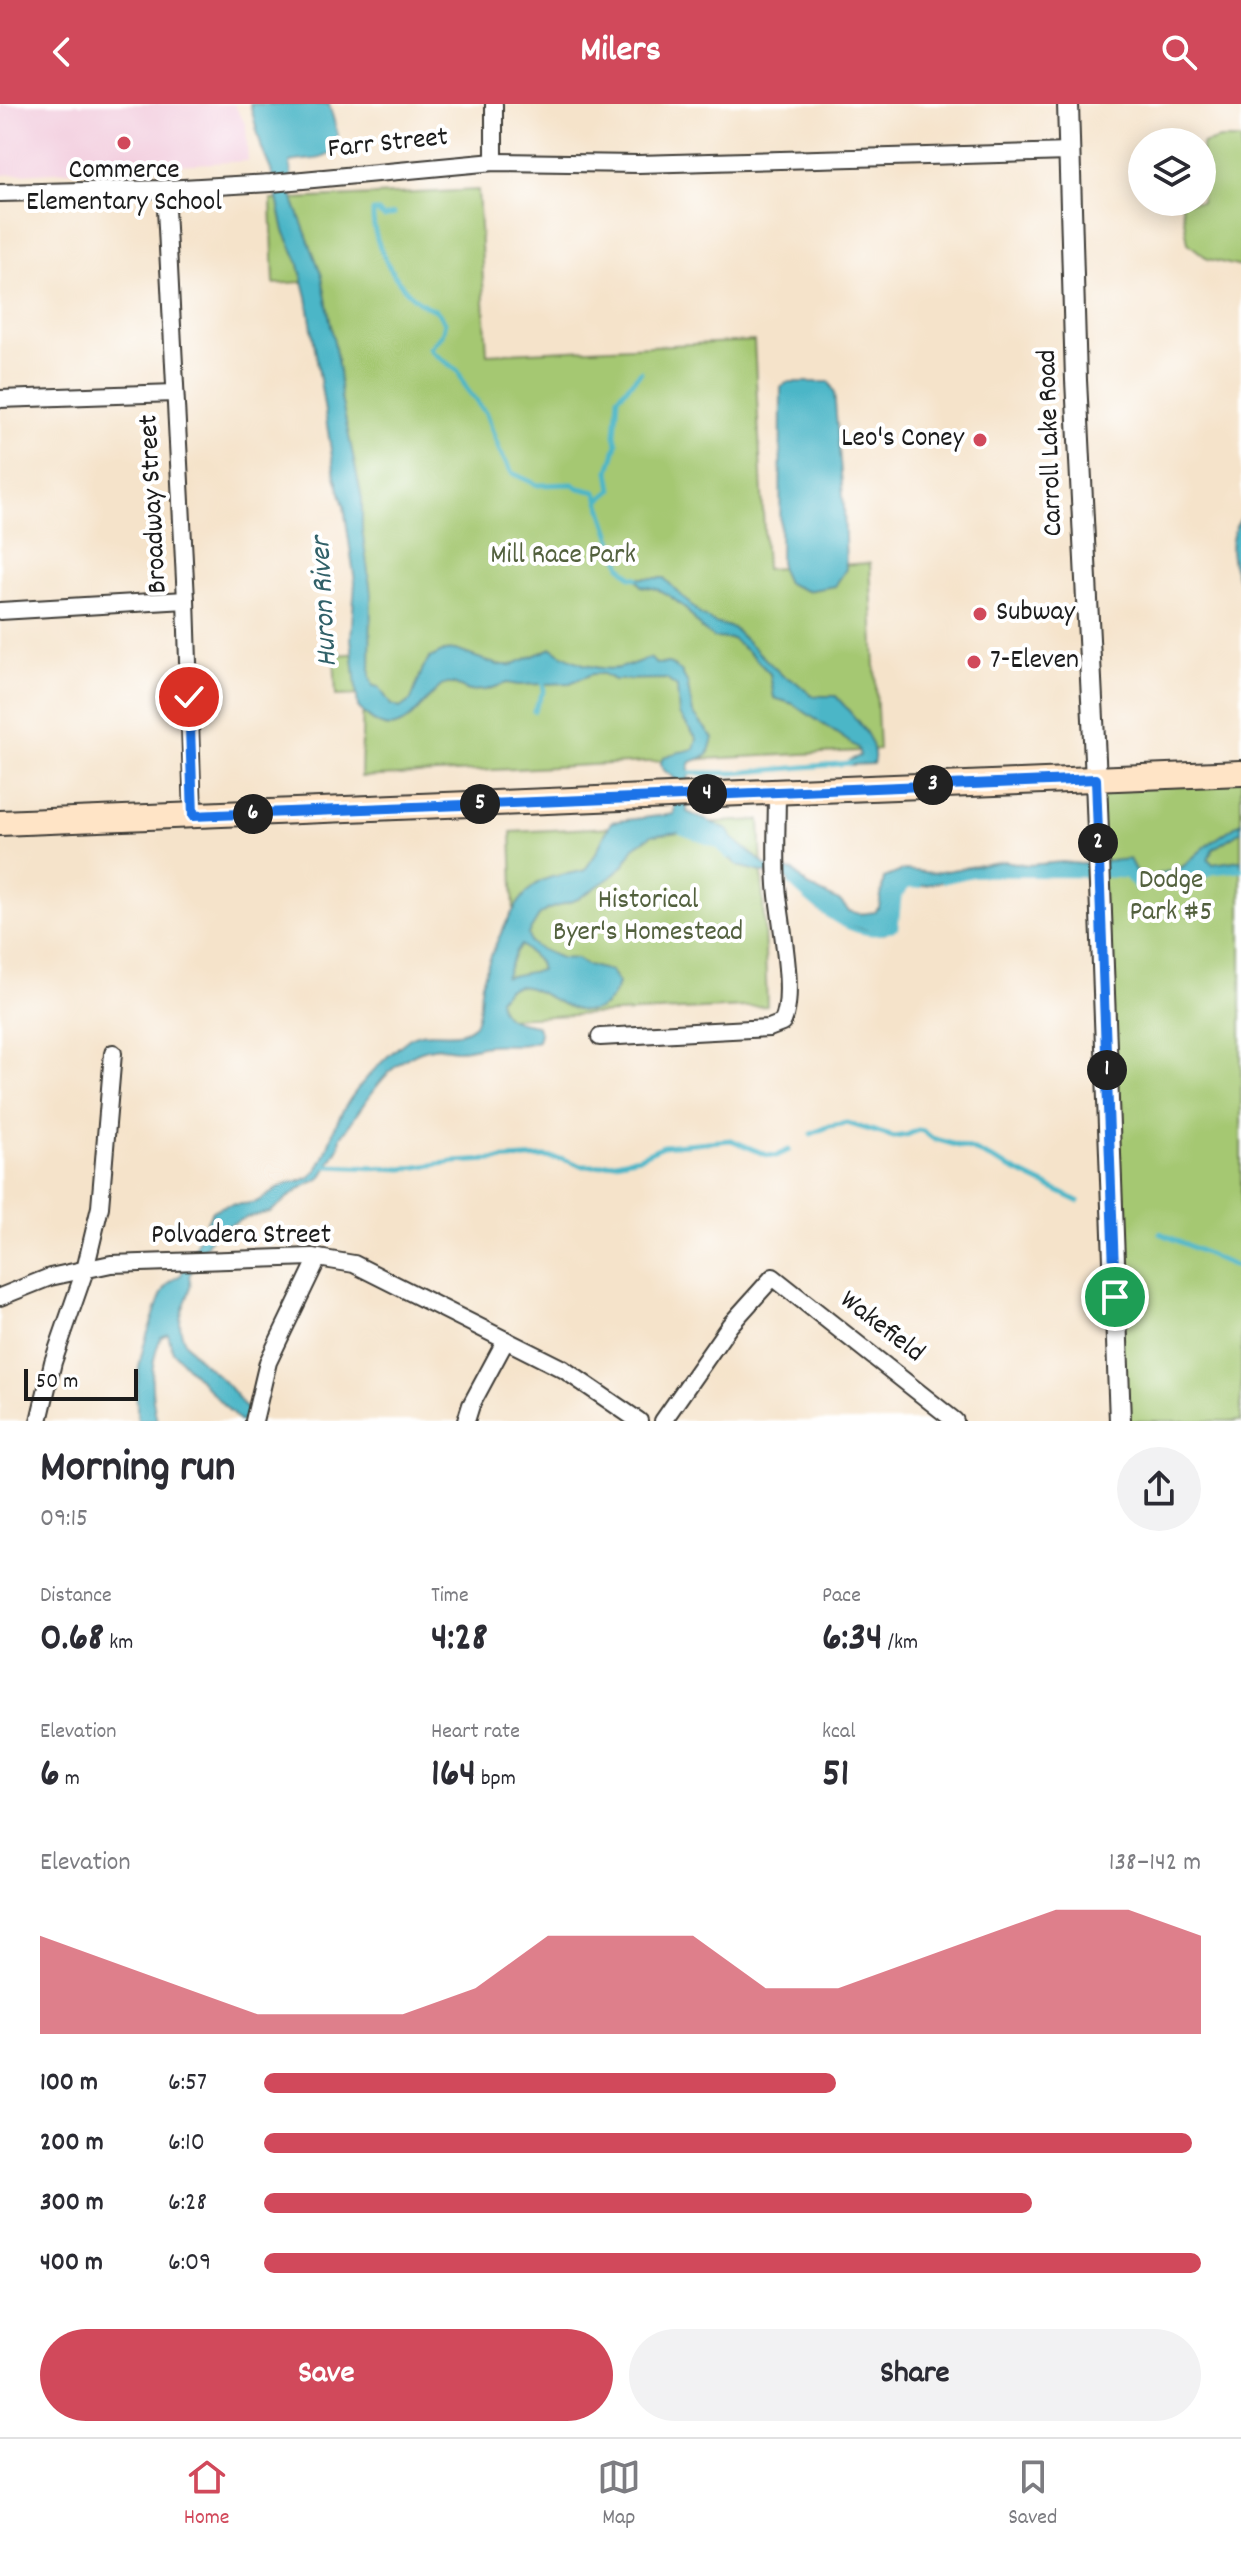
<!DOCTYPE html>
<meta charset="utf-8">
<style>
body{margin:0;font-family:Dekko,sans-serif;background:#f2f2f3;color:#2b2b33;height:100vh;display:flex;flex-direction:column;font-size:30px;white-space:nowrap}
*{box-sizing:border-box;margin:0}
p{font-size:26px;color:#7c7c81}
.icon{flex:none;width:44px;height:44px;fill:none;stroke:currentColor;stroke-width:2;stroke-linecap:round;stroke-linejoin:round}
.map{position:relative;height:1317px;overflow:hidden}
.panel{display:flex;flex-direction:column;background:#fff;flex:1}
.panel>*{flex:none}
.tools{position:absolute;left:1128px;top:24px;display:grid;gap:16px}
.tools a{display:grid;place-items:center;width:88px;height:88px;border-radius:50%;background:#fff;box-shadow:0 4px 20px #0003;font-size:40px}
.scale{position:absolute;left:24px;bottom:20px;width:114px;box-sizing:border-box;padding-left:8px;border:4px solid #1c1c1c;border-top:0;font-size:22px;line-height:28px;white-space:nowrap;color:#1c1c1c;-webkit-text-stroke:6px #fff;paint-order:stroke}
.pin{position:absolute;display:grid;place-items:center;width:68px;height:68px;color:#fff;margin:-34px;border:4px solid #fff;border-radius:50%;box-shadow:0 2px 8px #0007}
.km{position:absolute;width:40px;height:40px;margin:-20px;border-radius:50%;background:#222;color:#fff;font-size:22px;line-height:40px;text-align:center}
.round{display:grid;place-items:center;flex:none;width:84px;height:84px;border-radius:42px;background:#f2f2f3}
.overview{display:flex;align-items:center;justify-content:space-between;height:136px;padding:0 40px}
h1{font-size:44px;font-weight:700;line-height:60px}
.stats{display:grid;grid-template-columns:repeat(3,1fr);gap:12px;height:136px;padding:8px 40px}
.stats div{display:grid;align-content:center}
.stats b{font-size:40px;font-weight:700}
.stats small{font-size:22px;font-weight:400}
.stats p{font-size:22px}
.chart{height:224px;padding:16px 40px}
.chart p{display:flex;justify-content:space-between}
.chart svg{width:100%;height:144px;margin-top:8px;fill:#d1495b;opacity:.7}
.cta{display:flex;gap:16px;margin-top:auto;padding:16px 40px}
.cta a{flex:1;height:92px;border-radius:48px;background:#d1495b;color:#fff;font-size:32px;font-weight:700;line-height:92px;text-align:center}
.cta a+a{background:#f2f2f3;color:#2b2b33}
ul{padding:0 40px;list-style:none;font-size:26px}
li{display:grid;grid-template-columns:128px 96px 1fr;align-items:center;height:60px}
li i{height:20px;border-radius:10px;background:#d1495b}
header{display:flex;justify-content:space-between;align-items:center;height:104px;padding:0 40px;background:#d1495b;color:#fff;font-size:36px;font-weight:700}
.tabs{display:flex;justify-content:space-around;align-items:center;height:112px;border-top:2px solid #e1e1e2;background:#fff;font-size:22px;color:#7c7c81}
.tabs a{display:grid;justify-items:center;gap:4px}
.tabs .selected{color:#d1495b}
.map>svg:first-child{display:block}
.built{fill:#f3cfdf}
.green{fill:#a5c872;stroke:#607247;stroke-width:2}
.water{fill:#4bb6c7;stroke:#346972;stroke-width:2;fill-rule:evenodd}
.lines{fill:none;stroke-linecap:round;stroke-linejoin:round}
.stream{stroke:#4bb6c7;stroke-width:5}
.minor-casing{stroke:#3d3a36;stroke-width:20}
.tertiary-casing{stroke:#3d3a36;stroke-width:24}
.secondary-casing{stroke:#3d3a36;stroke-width:28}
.minor{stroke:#fff;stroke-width:16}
.tertiary{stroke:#fff;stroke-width:20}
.secondary{stroke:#ffe4c6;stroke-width:24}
.route-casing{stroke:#fff;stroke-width:16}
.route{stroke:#1a73e8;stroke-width:10}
.poi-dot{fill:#d1495b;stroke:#fff;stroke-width:3}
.labels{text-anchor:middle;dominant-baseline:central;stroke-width:8;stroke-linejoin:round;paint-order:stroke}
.street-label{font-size:28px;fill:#1c1c1c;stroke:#fff}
.poi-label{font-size:28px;fill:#1c1c1c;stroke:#fff;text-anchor:start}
.park-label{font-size:28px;fill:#53613e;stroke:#fff}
.water-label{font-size:30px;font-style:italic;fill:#316169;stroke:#fff}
</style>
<header><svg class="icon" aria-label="back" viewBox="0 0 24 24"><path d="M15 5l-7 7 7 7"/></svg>Milers<svg class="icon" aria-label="search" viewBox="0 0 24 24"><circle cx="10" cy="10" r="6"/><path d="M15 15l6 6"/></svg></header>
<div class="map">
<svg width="1241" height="1317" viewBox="0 0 1241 1317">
<rect width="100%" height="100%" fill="#fff"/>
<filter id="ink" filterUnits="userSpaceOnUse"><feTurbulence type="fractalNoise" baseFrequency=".0125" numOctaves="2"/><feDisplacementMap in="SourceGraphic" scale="16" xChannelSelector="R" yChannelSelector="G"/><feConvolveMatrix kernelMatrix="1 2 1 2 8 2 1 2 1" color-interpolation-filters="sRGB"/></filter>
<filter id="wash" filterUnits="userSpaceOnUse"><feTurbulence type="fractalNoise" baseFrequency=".006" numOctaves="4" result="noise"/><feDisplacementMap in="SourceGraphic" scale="32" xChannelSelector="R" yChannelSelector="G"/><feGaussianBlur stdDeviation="1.8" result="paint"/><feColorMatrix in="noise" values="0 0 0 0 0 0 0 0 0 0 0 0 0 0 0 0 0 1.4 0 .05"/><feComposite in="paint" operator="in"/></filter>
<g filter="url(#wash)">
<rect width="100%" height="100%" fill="#f5e3ca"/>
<polygon class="built" points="0,0 234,0 246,21 248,57 0,71"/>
<g class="green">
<polygon points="1220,35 1241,35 1241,163 1208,155 1188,139 1181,98 1202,98 1202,40"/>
<polygon points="478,86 487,250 754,237 766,465 870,459 879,646 361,673 363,591 336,592 334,551 362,549 363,486 316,177 274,180 271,96"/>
<polygon points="1241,671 1241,1317 1124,1317 1098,677"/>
<polygon points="760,716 767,902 487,915 514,810 511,728"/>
</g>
<g class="water">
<path d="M 250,0 L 329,0 L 338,31 L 338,44 C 319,60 311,53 290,58 L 293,95 L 322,172 L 339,266 L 341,294 L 362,395 L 362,424 L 371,489 L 370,573 L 373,582 L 379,583 L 391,601 L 400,604 L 411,596 L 423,564 L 430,554 L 444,547 L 456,546 L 498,561 L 511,561 L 552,544 C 568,556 598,568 619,564 C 629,562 639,557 650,554 L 656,560 L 669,559 L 681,567 L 687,578 L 693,609 L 713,634 L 708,651 L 691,658 L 689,663 L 687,708 L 729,726 L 732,734 L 767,762 L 794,767 L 808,782 L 841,798 L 849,807 L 860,810 L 875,808 L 879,803 L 884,774 L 904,766 L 934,769 L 1004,757 L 1028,761 L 1063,758 L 1081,760 L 1129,755 L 1135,766 L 1144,774 L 1149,773 L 1182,763 L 1206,742 L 1241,718 L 1241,727 L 1213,745 L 1208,755 L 1213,760 L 1241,756 L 1241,765 L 1212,768 L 1194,777 L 1174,781 L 1136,784 L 1128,774 L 1122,771 L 975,770 L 917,783 L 908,782 L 899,793 L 896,823 L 884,830 L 844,821 L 818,806 L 785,774 L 738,762 L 717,742 L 682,728 L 652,731 L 634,743 L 624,761 L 611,773 L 578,795 L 549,805 L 539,812 L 528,830 L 530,838 L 536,843 L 560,854 L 577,855 L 586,861 L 611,867 L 618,879 C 616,888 612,895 605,901 C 578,922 546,884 520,882 C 516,882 511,884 507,885 L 499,895 C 501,917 516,917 536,921 L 540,929 L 538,937 C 520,944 506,939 489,941 C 478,942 469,946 458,946 C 449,946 441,942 433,944 C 389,951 365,1000 341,1033 L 339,1044 L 321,1074 L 301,1084 L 270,1108 L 248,1113 L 215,1127 L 189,1172 C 195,1189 180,1201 180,1219 C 180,1248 213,1263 229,1283 C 239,1294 246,1306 257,1317 L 239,1317 L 173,1248 L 168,1230 L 161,1233 C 149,1262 150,1287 157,1317 L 138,1317 C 134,1281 139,1251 152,1217 C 159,1198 161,1180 181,1171 L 212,1107 C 229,1097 235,1102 252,1099 C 264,1097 273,1085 284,1081 C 293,1077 305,1078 312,1071 C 327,1056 329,1035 338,1016 C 352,986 383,954 410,934 C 427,922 459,938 474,921 C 482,911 479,891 482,879 C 490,850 512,796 538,779 C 552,770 569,771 585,766 L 595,751 L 611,718 L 674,710 L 674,674 C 671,671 666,669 663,665 C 652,649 686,648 694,645 L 697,635 L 679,610 L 677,583 L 666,575 L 614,576 L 603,570 L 592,570 L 570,579 L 518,581 L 507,579 L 486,586 L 469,587 L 453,580 L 444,580 C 415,601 399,650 358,603 L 351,534 L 355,478 L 344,402 L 335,372 L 307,193 L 298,157 L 284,127 L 271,66 L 262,45 ZM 521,841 L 539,858 L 541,866 L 505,873 L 516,847 Z"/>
<polygon points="788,278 829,278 834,287 844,404 846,465 835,482 806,487 787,479 780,463 781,283"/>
<path d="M 1241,414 L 1241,483 C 1231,460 1225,437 1241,414 Z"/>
<path d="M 636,474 L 664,474 L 700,510 L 715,519 L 733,524 L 783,572 L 795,577 L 812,592 L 836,592 C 849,608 881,637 873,660 L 850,661 L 850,656 L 860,652 L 858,644 L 793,600 L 774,594 L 770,570 L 753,552 L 732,535 L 714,534 L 703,526 L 685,504 L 671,493 L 657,485 L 641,482 Z"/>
</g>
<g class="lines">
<g class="stream">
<path d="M 394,110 L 384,113 L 377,107 L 373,107 C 371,141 402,197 436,206 L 445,218 L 442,231 L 430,244 L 432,248 L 458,267 L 466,284 L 486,310 L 500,348 L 512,369 L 538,381 L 573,380 L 579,384 L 596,388 L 621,462 L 631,473 L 636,474"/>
<polyline points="599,397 612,386 609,367 617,340 615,331 618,293 641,268"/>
<polyline points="534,607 544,586 543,580"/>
<polyline points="687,669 734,669 850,659"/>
<polyline points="681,728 718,742 728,753"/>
<polyline points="1104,771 1126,772 1136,784 1174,781 1194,777 1212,768 1241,765"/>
<polyline points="944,777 975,770 1094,771"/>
<path d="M 791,780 C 816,804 859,844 896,823 L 899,793 L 908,782 L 919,782"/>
<polyline points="811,1030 830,1022 847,1019 894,1033 907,1031 918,1026 923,1027 932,1034 973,1046 1078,1097"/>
<polyline points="327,1062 403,1065 454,1058 544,1053 563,1055 582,1062 597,1062 639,1053 663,1042 731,1036 767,1051 776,1052 789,1046"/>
<polyline points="1160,1129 1241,1165"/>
</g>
</g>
</g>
<g filter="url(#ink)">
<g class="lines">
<defs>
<g id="minor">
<polyline points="494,0 494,58"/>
<polyline points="165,85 186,496 193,712"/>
<polyline points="0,89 165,85 271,79 494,58 638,60 1070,48"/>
<polyline points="0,295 175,289"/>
<polyline points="0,507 186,496"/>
<path d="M 600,933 L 769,924 L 782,919 C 797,892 779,814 777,781 C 775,750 777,718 777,687"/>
<polyline points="0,1193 50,1173 111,1160 312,1153 354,1160 563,1265 639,1317"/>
<polyline points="39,1317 53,1258 85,1166 100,1103 113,949"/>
<polyline points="254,1317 268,1258 318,1154"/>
<polyline points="466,1317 471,1301 506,1236"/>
<polyline points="663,1317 730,1221 773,1173 955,1317"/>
</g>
<polyline id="tertiary" points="1068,0 1076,276 1096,675 1120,1317"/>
<polyline id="secondary" points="0,719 1241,669"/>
</defs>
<use href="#minor" class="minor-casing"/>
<use href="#tertiary" class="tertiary-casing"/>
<use href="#secondary" class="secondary-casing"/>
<use href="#minor" class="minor"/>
<use href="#tertiary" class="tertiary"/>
<use href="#secondary" class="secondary"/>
</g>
</g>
<g class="lines" filter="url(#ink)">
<defs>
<polyline id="route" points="189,593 193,712 1096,675 1115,1193"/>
</defs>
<use href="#route" class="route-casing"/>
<use href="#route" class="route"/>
</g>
<g class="poi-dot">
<circle cx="124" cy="39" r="8"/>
<circle cx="980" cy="336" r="8"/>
<circle cx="980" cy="510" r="8"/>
<circle cx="974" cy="558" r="8"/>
</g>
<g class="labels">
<g class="street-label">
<text transform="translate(388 41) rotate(-6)">Farr Street</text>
<text transform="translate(1052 339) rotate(-92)">Carroll Lake Road</text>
<text transform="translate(155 400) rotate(-93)">Broadway Street</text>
<text x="241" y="1133">Polvadera Street</text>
<text transform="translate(881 1224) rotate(38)">Wakefield</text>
</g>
<g class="poi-label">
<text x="124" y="68" text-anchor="middle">Commerce<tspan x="124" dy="32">Elementary School</tspan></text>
<text x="964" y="336" text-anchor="end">Leo's Coney</text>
<text x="996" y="510">Subway</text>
<text x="990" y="558">7-Eleven</text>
</g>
<g class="park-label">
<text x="563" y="453">Mill Race Park</text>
<text x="1171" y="778">Dodge<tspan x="1171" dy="32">Park #5</tspan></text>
<text x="648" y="798">Historical<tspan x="648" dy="32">Byer's Homestead</tspan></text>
</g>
<g class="water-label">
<text transform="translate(326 498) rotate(-93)">Huron River</text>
</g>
</g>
</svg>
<div class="tools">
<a><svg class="icon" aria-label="layers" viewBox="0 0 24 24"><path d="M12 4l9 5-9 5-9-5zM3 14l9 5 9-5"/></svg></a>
</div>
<div class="scale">50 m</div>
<div class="pin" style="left:1115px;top:1193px;background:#1e9e55"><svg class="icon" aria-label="arrive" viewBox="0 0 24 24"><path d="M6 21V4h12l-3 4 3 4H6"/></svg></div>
<div class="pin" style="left:189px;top:593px;background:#d93025"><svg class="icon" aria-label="check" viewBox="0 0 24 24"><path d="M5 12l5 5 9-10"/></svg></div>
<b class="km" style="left:1107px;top:966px">1</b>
<b class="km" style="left:1098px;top:739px">2</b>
<b class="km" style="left:933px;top:681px">3</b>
<b class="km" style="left:707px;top:690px">4</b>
<b class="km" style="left:480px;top:700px">5</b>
<b class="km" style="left:253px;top:710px">6</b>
</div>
<section class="panel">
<div class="overview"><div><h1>Morning run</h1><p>09:15</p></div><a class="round"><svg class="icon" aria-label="share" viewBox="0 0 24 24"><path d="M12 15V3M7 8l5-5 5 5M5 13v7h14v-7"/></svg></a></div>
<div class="stats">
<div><p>Distance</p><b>0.68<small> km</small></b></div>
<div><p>Time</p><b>4:28</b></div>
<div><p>Pace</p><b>6:34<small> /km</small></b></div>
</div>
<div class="stats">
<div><p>Elevation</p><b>6<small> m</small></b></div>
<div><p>Heart rate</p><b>164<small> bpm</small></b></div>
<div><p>kcal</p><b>51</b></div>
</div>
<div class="chart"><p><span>Elevation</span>138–142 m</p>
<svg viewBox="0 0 160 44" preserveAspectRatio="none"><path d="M0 44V14L10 22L20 30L30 38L40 38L50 38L60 30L70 14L80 14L90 14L100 30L110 30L120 22L130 14L140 6L150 6L160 14V44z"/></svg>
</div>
<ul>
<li><b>100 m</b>6:57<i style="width:61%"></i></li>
<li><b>200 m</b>6:10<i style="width:99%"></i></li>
<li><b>300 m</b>6:28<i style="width:82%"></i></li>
<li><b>400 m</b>6:09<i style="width:100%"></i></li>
</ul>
<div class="cta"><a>Save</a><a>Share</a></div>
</section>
<nav class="tabs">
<a class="selected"><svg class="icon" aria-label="home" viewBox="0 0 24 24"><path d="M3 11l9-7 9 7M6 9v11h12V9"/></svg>Home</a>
<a><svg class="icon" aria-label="map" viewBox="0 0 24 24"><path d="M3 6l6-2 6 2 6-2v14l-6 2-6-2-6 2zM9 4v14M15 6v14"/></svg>Map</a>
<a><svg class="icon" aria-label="saved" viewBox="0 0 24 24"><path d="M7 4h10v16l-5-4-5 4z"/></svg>Saved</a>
</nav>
